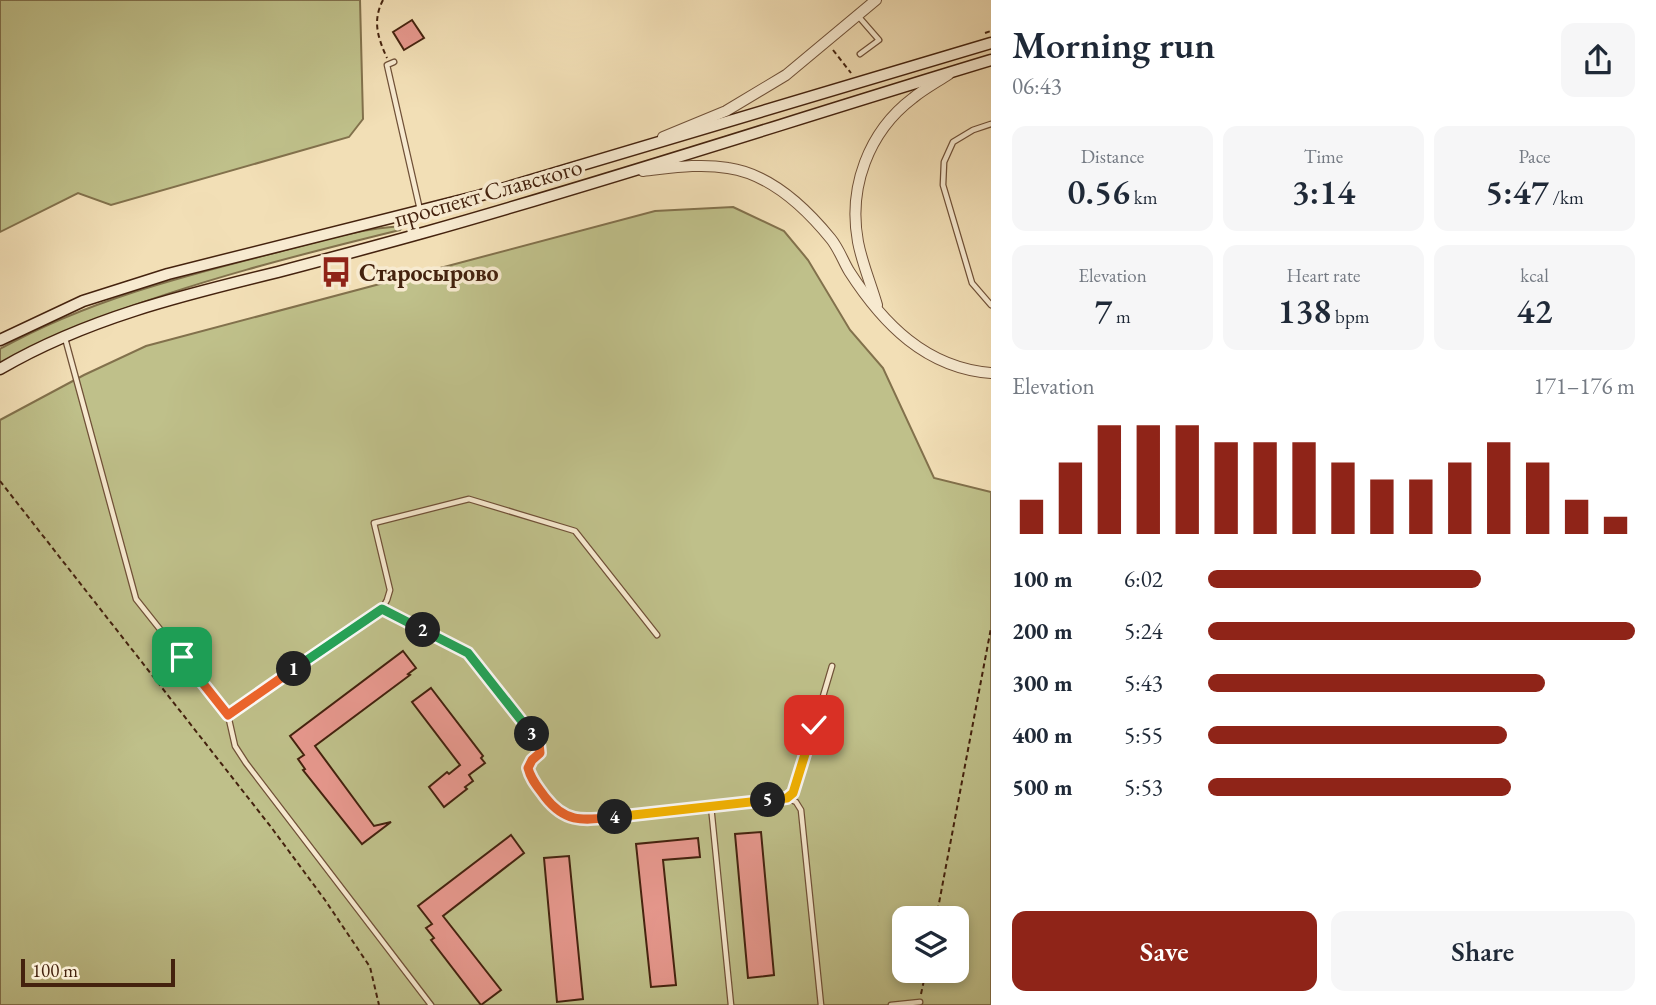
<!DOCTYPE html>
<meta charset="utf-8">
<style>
body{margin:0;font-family:"EB Garamond",serif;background:#f6f6f7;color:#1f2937;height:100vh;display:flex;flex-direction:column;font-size:26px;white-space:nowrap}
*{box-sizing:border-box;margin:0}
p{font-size:23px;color:#747a83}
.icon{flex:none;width:38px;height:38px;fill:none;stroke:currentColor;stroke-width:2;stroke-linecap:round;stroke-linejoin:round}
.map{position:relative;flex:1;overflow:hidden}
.drawer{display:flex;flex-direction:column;background:#fff;width:665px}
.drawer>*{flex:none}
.fabs{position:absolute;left:892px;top:906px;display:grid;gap:14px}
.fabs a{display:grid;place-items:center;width:77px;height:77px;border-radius:14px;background:#fff;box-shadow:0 4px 10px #0003;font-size:35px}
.scale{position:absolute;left:21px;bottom:18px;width:154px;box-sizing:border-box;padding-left:7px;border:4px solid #44220e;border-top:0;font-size:19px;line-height:24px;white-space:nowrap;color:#44220e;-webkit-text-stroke:5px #f7ead0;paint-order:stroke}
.pin{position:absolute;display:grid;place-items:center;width:60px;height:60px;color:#fff;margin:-30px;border-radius:14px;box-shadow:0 4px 10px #0006}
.km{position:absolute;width:35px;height:35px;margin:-18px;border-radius:50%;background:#222;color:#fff;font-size:19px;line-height:35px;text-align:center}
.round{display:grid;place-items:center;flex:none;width:74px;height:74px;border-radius:14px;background:#f6f6f7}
.summary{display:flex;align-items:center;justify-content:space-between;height:119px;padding:0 21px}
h1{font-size:38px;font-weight:600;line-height:52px}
.figures{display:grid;grid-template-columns:repeat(3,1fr);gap:10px;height:119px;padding:7px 21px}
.figures div{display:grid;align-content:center;border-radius:14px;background:#f6f6f7;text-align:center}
.figures b{font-size:35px;font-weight:600}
.figures small{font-size:19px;font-weight:400}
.figures p{font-size:19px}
.chart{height:196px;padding:14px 21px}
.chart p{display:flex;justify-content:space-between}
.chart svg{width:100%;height:126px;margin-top:7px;stroke:#8f2418;stroke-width:6}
.action{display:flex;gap:14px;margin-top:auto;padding:14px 21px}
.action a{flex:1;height:80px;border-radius:14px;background:#8f2418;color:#fff;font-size:28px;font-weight:600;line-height:80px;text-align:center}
.action a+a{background:#f6f6f7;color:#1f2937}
ul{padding:0 21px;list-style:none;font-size:23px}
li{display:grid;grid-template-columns:112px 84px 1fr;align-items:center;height:52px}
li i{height:18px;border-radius:9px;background:#8f2418}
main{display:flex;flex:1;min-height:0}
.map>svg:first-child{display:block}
.green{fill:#bfc08a;stroke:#82714c;stroke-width:2;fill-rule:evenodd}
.building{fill:#e7988e;stroke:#44220e;stroke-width:2}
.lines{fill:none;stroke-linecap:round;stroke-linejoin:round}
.service-casing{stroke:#705138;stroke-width:7}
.tertiary-casing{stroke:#705138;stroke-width:12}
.secondary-casing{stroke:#44220e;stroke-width:13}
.path{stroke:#44220e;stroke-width:2;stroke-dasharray:5 3.5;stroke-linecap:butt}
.service{stroke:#f7ead0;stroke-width:4.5}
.tertiary{stroke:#f7ead0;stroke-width:10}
.secondary{stroke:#f7ead0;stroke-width:10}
.split-1-casing{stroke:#fff;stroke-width:14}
.split-2-casing{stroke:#fff;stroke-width:14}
.split-3-casing{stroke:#fff;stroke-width:14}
.split-4-casing{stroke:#fff;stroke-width:14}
.split-5-casing{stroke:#fff;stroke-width:14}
.split-6-casing{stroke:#fff;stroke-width:14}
.split-1{stroke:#f0652b;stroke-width:9}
.split-2{stroke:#22a559;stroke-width:9}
.split-3{stroke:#22a559;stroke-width:9}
.split-4{stroke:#f0652b;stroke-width:9}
.split-5{stroke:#f5b400;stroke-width:9}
.split-6{stroke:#f5b400;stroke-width:9}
.labels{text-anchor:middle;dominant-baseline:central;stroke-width:7;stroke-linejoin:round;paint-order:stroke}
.street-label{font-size:24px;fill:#44220e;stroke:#f7ead0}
.poi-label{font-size:24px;font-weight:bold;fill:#44220e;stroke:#f7ead0;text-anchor:start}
</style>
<main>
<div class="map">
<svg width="991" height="1005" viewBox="0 0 991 1005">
<rect width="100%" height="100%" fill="#f2dfb6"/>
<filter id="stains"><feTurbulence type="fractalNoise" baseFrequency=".00286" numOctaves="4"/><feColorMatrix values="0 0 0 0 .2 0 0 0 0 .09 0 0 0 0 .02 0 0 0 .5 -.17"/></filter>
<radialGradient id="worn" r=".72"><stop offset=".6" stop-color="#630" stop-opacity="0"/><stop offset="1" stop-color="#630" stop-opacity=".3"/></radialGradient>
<g class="green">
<polygon points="0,0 360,0 363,119 349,137 111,205 78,193 0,232"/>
<path d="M 733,207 L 784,231 L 808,260 L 850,330 L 883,368 L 934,478 L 991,492 L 991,1005 L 0,1005 L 0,420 L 84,375 L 146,346 L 655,211 ZM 905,919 L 957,919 L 957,971 L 905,971 Z"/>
<path d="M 404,226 L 400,230 C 298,255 195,281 97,319 C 64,331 32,349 0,364 L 0,349 C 86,301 183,276 278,252 C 319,241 362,228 404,226 Z"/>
</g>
<g class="building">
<polygon points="412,20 424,38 404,50 393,32"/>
<polygon points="403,651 416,668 408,674 410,675 315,746 374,826 391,822 362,844 303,770 305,769 298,759 304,755 290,736"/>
<polygon points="431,688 483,756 481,758 485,763 469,775 473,781 465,787 467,789 444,807 429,787 447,772 449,774 460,765 412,702"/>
<polygon points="761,832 774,975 748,978 735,834"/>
<polygon points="511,835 524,853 443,916 501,990 481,1005 431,940 434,938 426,928 432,924 418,906"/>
<polygon points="698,838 700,857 663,860 676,985 651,987 636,844"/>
<polygon points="569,856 583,999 557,1002 544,858"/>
</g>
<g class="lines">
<defs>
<g id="service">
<polyline points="859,17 879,40 860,54"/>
<polyline points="394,62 387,65 420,210"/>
<polyline points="991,124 973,130 953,142 944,162 943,185 972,283 991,305"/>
<polyline points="65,338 136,599 228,715 235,746 246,763 431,1005"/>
<polyline points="382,609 387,600 390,590 374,523 469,499 575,531 657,635"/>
<path d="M 228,715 L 382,609 L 468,653 L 539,743 L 540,753 L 532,760 L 528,768 C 533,787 551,812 570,818 C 575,820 582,820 587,820 L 787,798 L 796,802 L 801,810 L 821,1005"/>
<polyline points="787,798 793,793 797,784 832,666"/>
<polyline points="711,806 731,1005"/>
<polyline points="891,1005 920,1002"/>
</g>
<g id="tertiary">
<polyline points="663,137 726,111 786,75 876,0"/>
<path d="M 643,171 C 671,168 699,163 728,168 C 770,174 805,207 831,239 C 839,249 843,261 849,271 C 883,324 926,368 991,373"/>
<path d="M 877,305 C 871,284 862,263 858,242 C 848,188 868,132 913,98 C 924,89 937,82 949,74"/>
</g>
<g id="secondary">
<polyline points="0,340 83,301 168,274 478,196 991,43"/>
<path d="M 0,369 C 85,319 183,295 278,272 C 327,259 376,246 426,232 C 615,179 802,117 991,60"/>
</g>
</defs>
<use href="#service" class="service-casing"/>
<use href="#tertiary" class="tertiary-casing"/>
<use href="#secondary" class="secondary-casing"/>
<g class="path">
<path d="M 383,0 C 372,21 378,38 387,58"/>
<polyline points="985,33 991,31"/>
<polyline points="833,50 851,73"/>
<polyline points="0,481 271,827 325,900 370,967 379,1005"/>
<polyline points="936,919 991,628"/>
<polyline points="921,994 926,971"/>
</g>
<use href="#service" class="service"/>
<use href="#tertiary" class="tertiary"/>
<use href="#secondary" class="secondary"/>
</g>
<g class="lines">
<defs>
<polyline id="split-1" points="182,657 228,715 294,669"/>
<polyline id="split-2" points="294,669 382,609 423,630"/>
<polyline id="split-3" points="423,630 468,653 532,734"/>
<path id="split-4" d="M 532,734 L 539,743 L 540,753 L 532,760 L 528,768 C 531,780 538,787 545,797 C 566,824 584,820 615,817"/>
<polyline id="split-5" points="615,817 768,800"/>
<polyline id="split-6" points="768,800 787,798 793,793 814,725"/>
</defs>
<use href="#split-1" class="split-1-casing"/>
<use href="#split-2" class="split-2-casing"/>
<use href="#split-3" class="split-3-casing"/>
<use href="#split-4" class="split-4-casing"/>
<use href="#split-5" class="split-5-casing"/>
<use href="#split-6" class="split-6-casing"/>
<use href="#split-1" class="split-1"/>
<use href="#split-2" class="split-2"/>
<use href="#split-3" class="split-3"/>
<use href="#split-4" class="split-4"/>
<use href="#split-5" class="split-5"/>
<use href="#split-6" class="split-6"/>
</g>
<defs>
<symbol id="bus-bare" viewBox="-9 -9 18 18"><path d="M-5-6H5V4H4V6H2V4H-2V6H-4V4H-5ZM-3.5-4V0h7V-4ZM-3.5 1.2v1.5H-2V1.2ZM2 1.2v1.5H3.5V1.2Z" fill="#8f2418" stroke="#f7ead0" stroke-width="2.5" paint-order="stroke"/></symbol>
</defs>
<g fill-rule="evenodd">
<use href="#bus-bare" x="314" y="250" width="44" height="44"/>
</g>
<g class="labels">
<g class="street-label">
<text transform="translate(488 192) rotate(-16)">проспект Славского</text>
</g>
<g class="poi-label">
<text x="359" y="272">Старосырово</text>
</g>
</g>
<rect width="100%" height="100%" filter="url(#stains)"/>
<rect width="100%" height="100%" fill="url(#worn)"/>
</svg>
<div class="fabs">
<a><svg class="icon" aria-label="layers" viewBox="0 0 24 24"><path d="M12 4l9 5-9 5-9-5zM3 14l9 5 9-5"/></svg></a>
</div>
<div class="scale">100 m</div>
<div class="pin" style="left:182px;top:657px;background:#1e9e55"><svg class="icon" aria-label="arrive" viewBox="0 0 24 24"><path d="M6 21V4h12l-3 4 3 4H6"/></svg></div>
<div class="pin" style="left:814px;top:725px;background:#d93025"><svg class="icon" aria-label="check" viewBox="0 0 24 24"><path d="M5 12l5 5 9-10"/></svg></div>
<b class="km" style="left:294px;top:669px">1</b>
<b class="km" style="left:423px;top:630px">2</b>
<b class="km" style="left:532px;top:734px">3</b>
<b class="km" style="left:615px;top:817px">4</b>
<b class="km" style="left:768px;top:800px">5</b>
</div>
<section class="drawer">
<div class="summary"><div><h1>Morning run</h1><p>06:43</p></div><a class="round"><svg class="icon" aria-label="share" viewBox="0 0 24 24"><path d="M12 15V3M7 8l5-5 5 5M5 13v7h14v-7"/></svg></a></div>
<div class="figures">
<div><p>Distance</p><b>0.56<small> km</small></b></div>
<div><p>Time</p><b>3:14</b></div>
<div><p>Pace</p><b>5:47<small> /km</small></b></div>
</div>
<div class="figures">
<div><p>Elevation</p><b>7<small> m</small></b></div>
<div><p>Heart rate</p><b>138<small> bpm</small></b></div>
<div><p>kcal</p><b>42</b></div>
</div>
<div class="chart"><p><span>Elevation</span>171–176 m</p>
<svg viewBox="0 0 160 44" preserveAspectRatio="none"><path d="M5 44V32M15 44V19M25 44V6M35 44V6M45 44V6M55 44V12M65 44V12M75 44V12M85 44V19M95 44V25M105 44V25M115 44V19M125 44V12M135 44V19M145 44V32M155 44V38"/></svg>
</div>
<ul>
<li><b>100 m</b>6:02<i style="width:64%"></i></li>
<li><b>200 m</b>5:24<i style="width:100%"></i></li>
<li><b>300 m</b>5:43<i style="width:79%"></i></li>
<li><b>400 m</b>5:55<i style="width:70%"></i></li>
<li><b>500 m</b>5:53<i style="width:71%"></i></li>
</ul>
<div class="action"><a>Save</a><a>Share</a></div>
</section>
</main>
